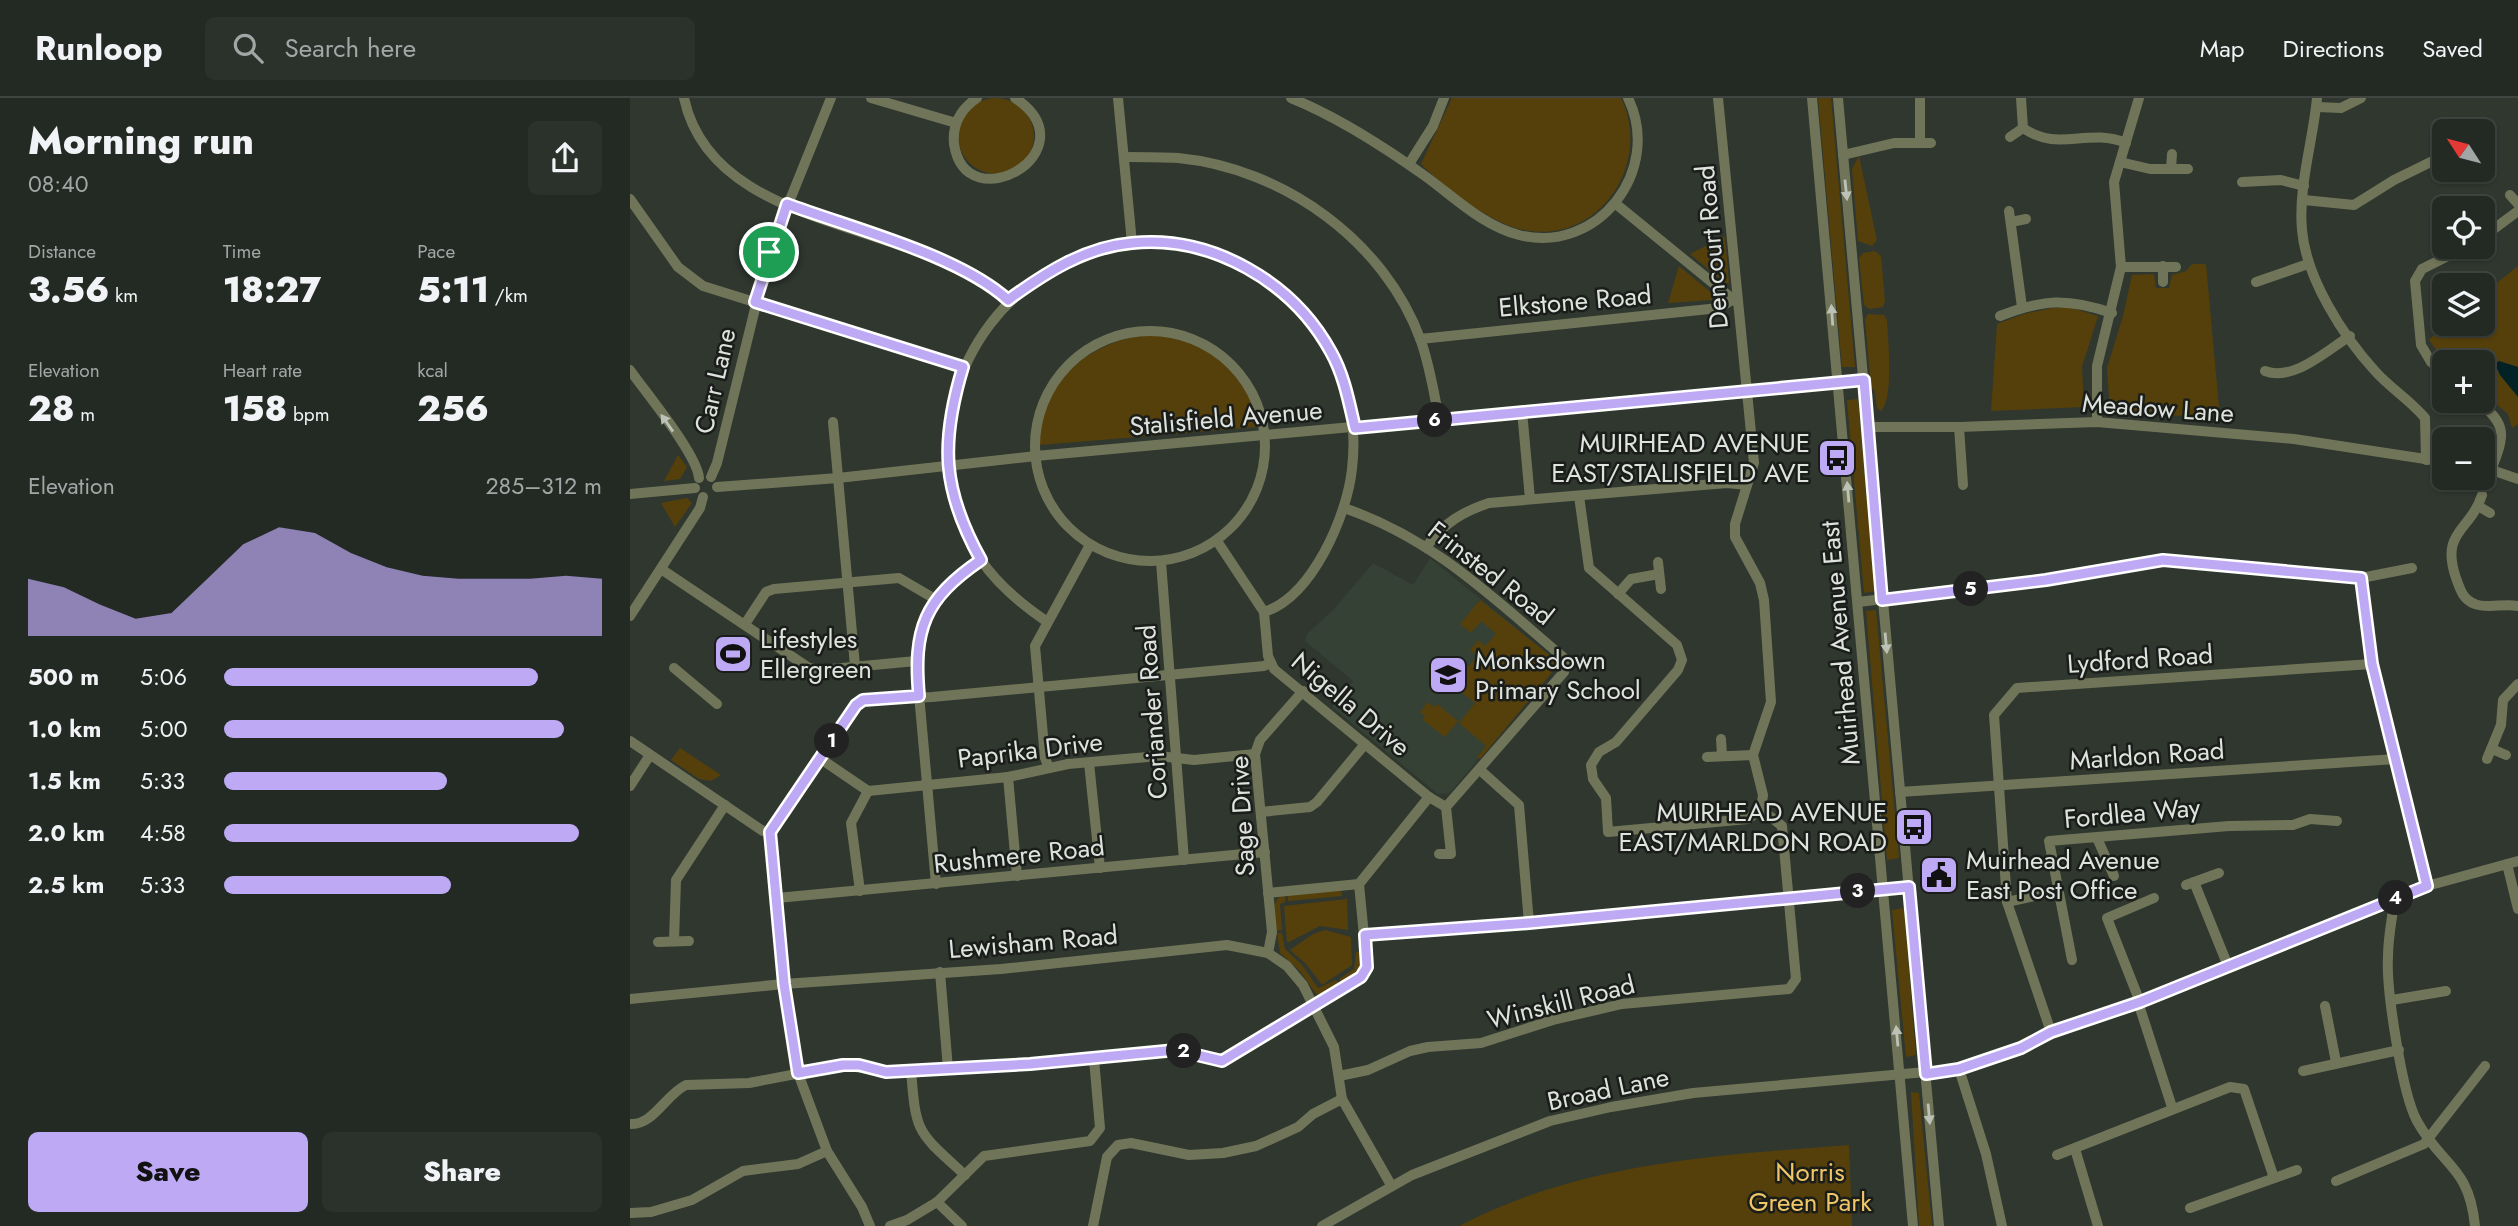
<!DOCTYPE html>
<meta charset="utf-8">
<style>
body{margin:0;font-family:Jost,sans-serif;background:#2b312b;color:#f1f3f6;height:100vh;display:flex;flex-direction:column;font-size:26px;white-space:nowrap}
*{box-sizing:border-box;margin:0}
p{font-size:23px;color:#a3a6a6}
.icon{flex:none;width:38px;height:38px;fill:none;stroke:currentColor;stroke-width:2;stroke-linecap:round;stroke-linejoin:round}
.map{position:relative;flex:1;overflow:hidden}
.sheet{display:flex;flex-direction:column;background:#232923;width:630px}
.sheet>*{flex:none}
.needle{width:46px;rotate:306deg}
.controls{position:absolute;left:1802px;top:21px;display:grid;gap:14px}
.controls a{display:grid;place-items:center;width:63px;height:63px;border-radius:10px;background:#232923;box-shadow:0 2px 5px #0004,0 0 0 2px #404541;font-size:35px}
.pin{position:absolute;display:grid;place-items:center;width:60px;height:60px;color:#fff;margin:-30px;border:4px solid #fff;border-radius:50%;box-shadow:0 2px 7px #0007}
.km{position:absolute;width:35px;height:35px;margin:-18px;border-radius:50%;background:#222;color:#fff;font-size:19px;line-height:35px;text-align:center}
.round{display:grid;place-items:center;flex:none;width:74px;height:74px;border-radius:10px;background:#2b312b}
.head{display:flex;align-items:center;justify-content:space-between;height:119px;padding:0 28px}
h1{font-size:38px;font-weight:800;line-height:52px}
.figures{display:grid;grid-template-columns:repeat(3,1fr);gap:10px;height:119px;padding:7px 28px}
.figures div{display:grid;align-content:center}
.figures b{font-size:35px;font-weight:800}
.figures small{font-size:19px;font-weight:400}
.figures p{font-size:19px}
.chart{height:196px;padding:14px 28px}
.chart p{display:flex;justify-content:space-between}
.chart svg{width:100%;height:126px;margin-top:7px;fill:#bea9f5;opacity:.7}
.cta{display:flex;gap:14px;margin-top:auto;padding:14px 28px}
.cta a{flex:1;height:80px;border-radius:10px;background:#bea9f5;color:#111;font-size:28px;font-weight:800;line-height:80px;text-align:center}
.cta a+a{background:#2b312b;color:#f1f3f6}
ul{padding:0 28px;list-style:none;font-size:23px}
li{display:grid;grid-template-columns:112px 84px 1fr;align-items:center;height:52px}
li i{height:18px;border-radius:9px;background:#bea9f5}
header{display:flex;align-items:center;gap:42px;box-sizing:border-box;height:98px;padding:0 35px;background:#232923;border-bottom:2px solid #404541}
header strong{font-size:33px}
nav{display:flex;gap:38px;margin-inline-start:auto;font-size:24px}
.search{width:490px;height:63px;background:#2b312b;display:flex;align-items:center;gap:18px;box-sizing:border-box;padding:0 24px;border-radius:10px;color:#a3a6a6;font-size:26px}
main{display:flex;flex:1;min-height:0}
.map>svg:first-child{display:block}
.built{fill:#344134}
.green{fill:#55400b}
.water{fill:#022226}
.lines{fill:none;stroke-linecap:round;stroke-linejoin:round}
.minor{stroke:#707559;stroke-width:10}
.oneway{fill:#bdc2b6}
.route-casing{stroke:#fff;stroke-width:14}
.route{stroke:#bea9f5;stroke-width:9}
.labels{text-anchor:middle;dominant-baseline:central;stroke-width:5;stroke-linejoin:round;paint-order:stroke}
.street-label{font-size:26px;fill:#dee3de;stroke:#1a1d1a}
.poi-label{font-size:26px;fill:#dee3de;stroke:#1a1d1a;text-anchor:start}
.park-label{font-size:26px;fill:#efc566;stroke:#1a1d1a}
</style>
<header>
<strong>Runloop</strong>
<div class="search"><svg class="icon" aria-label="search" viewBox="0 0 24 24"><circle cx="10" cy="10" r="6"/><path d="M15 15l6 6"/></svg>Search here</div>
<nav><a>Map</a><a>Directions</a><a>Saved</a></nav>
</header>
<main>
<section class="sheet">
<div class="head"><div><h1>Morning run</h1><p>08:40</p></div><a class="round"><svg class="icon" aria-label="share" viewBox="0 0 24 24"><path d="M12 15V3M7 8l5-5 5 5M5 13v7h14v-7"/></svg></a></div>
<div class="figures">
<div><p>Distance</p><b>3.56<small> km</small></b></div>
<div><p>Time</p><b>18:27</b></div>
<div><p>Pace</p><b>5:11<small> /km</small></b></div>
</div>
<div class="figures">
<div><p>Elevation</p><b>28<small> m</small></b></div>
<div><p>Heart rate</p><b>158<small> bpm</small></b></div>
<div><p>kcal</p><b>256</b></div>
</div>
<div class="chart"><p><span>Elevation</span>285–312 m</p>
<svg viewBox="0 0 160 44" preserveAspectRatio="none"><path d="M0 44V24L10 27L20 33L30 38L40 36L50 24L60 12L70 6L80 8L90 15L100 20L110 23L120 24L130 24L140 24L150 23L160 24V44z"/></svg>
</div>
<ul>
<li><b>500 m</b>5:06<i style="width:83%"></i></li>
<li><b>1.0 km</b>5:00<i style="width:90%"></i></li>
<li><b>1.5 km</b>5:33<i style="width:59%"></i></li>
<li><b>2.0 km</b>4:58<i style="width:94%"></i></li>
<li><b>2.5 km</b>5:33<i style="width:60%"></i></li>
</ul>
<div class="cta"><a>Save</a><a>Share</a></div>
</section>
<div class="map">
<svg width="1888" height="1128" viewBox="0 0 1888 1128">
<rect width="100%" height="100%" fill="#2f372f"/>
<polygon class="built" points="800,460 923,560 924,571 820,695 808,696 702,609 723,583 675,543 677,536 703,512 743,465 783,487"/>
<g class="green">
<circle cx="366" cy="38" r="38"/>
<path d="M 822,0 L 991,0 C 1023,65 969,147 894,132 C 861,126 815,90 791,66 Z"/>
<polygon points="1188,0 1201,0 1225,269 1212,269"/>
<polygon points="1229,58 1247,142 1242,148 1228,143 1222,71"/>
<polygon points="1095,138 1099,185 1095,185 1060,156"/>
<polygon points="1245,153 1251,158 1255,203 1253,209 1239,211 1234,207 1229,160 1233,155"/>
<polygon points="1562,166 1576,166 1590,320 1480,314 1477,270 1493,218 1502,177 1524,176 1526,190 1539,190 1542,177 1556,173"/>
<polygon points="1049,168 1084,197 1082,202 1038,205"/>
<polygon points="1888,168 1888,326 1882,330 1878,316 1853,295 1853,264 1815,264 1799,242 1816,226 1853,226 1853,196"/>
<polygon points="1422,210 1442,210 1468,218 1452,269 1454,309 1361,313 1367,226 1394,216"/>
<path d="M 1238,216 L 1254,217 L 1257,222 C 1258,241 1264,301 1251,313 L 1247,310 L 1244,291 L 1241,290 L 1235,221 Z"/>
<path d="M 514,237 C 570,237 615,271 629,325 L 627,329 L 410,347 C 405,286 459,245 514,237 Z"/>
<polygon points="1228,301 1245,493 1234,495 1217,302"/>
<polygon points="48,357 57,369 50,381 34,383"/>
<polygon points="57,400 62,405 45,429 31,405"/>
<polygon points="850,502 923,560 925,571 850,661 847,659 856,648 829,625 845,605 822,587 819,590 807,584 822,559 837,570 847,558 840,552 848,542 855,548 866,536 851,523 841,535 830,526"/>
<polygon points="1246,512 1269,760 1257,762 1236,513"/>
<polygon points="798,604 804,609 807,606 828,623 815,639 793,622 795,618 790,614"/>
<polygon points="50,650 91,677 81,683 69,681 41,662"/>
<polygon points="711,792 712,798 658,803 658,797"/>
<polygon points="655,798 655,804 650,806 652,832 646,833 644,807 649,799"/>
<polygon points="717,801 718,832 690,828 657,845 654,808"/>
<polygon points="1274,810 1286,957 1276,959 1262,812"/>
<polygon points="695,832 721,839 722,867 692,887 676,866 660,852 683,836"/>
<polygon points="647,835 652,835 655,851 672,867 688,890 706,882 710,887 695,896 686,896 670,873 650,855"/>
<polygon points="731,853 731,872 712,885 709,881 724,871 726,854"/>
<polygon points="1281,994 1289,995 1302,1128 1289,1128"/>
<path d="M 1219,1047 L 1222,1128 L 829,1128 C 949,1065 1086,1057 1219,1047 Z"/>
</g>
<polygon class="water" points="1869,263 1888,269 1888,299 1870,277 1865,266"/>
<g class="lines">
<g class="minor">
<path d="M 54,0 C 83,136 289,121 378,203"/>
<polyline points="241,0 326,25"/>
<path d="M 347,0 C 331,11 322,25 324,46 C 336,125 463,52 385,0"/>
<polyline points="488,0 502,145"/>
<path d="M 661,0 C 708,19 753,48 795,78 C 824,99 853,128 889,137 C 968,157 1033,72 998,0"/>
<polyline points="1182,0 1283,1128"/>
<polyline points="1208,0 1309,1128"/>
<polyline points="1290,0 1290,43"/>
<path d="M 1391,0 L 1393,30 C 1429,55 1457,29 1496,45"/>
<path d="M 1687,0 C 1683,43 1668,89 1672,132 C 1676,180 1713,238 1745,273 C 1760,290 1780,302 1795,320 L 1796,362"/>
<polyline points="1687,9 1711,10 1731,0"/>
<polyline points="1837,28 1841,33"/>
<polyline points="1851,33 1852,33"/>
<polyline points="1380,39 1393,30"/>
<polyline points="1213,57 1264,45 1301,45"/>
<path d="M 495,59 C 512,59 530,59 548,60 C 653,70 755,143 791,243 C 800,269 804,295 809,321"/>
<polyline points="1490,64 1520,71 1558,71"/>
<polyline points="779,66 803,28 814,0"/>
<polyline points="1541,71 1542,56"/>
<polyline points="1612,84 1651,82 1674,88"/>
<polyline points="1880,97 1888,106"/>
<polyline points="0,101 48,169 73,188 333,269"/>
<polyline points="1674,102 1724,107 1764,82 1815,57"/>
<polyline points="986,106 1105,203"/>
<polyline points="1379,113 1392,209"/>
<polyline points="1381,124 1396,121"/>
<polyline points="1853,139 1888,113"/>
<polyline points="1533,168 1533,184"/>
<polyline points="1491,169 1546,169"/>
<polyline points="1626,184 1678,166"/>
<path d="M 1370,218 C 1413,201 1438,200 1482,215"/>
<circle cx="520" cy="348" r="115"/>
<polyline points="790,241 1089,210 1102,202"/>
<path d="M 0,272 C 16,295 67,356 69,380"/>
<path d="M 1635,273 C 1663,284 1696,253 1720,238"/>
<polyline points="1815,276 1801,264 1791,247 1785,183 1792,171 1836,149"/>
<path d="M 1848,303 C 1877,327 1875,336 1862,370"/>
<polyline points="892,313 900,401"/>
<polyline points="203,324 225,568"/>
<polyline points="1467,324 1467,268 1491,169 1484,84 1509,0"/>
<polyline points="1238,329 1329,329 1467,324 1664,341 1815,364"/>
<polyline points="1329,329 1333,387"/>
<polyline points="1853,369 1888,381"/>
<polyline points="81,379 87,365 139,154 201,0"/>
<polyline points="87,389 208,380 406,358 1234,282"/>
<polyline points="0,396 65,390"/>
<path d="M 1852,397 C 1840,434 1810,433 1826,480 C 1830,491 1833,502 1845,506 C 1857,511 1874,505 1888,508"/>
<polyline points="949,398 959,470 1047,547 1052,562 1048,572 986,644 969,654 961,667 963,681 976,700 978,734 1118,721 1131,711"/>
<polyline points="1848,408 1860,415"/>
<path d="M 587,443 L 634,514 L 638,558 L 644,571 L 799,699 L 816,709 L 934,574 L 937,565 L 933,559 C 863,500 803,440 714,410"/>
<path d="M 797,448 C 814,425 832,414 859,405 L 1097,385 L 1117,387"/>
<polyline points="531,464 554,762"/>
<polyline points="1028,464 1031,491"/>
<polyline points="31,471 179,570 191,572 286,563"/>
<polyline points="1731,480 1742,566 1797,788"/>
<polyline points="988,496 1001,481 1029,476"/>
<polyline points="1228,504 1416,482 1533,462 1731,480 1782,470"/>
<polyline points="0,518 70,410 73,399"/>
<path d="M 416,523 C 391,506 368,487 351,462 C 284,363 322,227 424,171 C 471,145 520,139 572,152 C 609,162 644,182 670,211 C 712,259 729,308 722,371 C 717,418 682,499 634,514"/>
<polyline points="115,526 136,494 144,491 269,480 305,501"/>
<polyline points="44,570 87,606"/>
<polyline points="1091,641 1092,657"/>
<polyline points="0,643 133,733 140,734"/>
<polyline points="1862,651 1876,657"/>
<polyline points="1077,659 1123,657"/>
<polyline points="191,661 238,693 378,679 438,666 529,658 564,662 625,656"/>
<polyline points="1857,661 1871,627 1873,602 1888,586"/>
<polyline points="459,665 470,770"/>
<polyline points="419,670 415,660 405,548 460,447"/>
<polyline points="850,672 889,707 899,825"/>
<polyline points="378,679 387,778"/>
<polyline points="0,688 20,657"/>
<polyline points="1270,694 1766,661"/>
<polyline points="631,714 680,709 687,704 735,646"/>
<polyline points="1467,740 1484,778"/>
<polyline points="809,756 821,756 816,709"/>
<polyline points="1877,766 1888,811"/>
<polyline points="1564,784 1598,868"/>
<path d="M 306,786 L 286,563 C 292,511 309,491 351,462"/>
<polyline points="729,786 799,699"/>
<polyline points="1556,787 1589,775"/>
<polyline points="230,793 221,725 238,693"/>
<polyline points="147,800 635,754"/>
<path d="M 1765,800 C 1762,820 1758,839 1758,859 C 1756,890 1772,996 1787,1023 C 1812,1069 1839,1067 1845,1128"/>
<polyline points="1377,804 1427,793"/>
<polyline points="735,837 899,825 1279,789"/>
<polyline points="44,843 46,782 95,707"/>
<polyline points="28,844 59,843"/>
<polyline points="638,855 642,834 625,656 630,642 673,593"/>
<polyline points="1442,862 1419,743 1599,728 1663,727 1680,721 1707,723"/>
<polyline points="310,874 318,971"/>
<polyline points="0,901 154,886 371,871 597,847 638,855 657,868 673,887 704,949 712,1001 761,1087"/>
<polyline points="1762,902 1816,893"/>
<polyline points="1508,904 1542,1009"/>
<polyline points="1510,904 1477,820 1524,800"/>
<polyline points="1695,908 1706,964"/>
<polyline points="1421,934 1377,804 1364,617 1387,590 1742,566"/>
<polyline points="1329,971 1356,1056 1372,1128"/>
<path d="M 281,972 C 286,1037 287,1033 335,1077"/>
<polyline points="1673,973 1769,952"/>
<polyline points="709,978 738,972 780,953 798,949 851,945 923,922 992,906 1159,891 1166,881 1152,728 1131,711 1133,697 1123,657 1141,604 1134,502 1130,485 1105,439 1105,426 1124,365 1088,0"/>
<path d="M 0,1026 C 23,1028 36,996 56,987 L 119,985 L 213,967 L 256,974 L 400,966 L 546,952 L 592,963 L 731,879 L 737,869 L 729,786 L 638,795"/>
<polyline points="1445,1051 1468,1128"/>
<polyline points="1427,1057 1600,989 1614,991 1644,1080"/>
<polyline points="1706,1083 1794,1046 1855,968"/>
<polyline points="307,1104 332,1128"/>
<polyline points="1560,1110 1667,1072"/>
<polyline points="0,1115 21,1114 62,1102 113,1073 168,1066 197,1053"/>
<polyline points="240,1128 232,1109 197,1053 168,975 154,886 140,734 226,607 233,602 302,599 634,568 640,565"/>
<polyline points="260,1128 277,1122 307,1104 354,1058 460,1043 470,1030 464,961"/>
<polyline points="463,1128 477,1059 488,1047 501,1045 559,1057 593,1055 626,1048 668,1029 683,1016 712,1001"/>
<polyline points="692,1128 782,1077 920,1023 981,1009 1063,995 1329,971 1508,904 1797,788 1888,763"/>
</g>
</g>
<defs><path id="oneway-solid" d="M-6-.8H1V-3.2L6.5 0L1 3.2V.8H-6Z" transform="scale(1.75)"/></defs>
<g class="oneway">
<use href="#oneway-solid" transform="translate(1216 92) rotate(84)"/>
<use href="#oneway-solid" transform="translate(1202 217) rotate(-94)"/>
<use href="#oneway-solid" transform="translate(37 325) rotate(-125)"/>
<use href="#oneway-solid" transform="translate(1218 394) rotate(-95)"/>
<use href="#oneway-solid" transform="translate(1256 545) rotate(85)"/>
<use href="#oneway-solid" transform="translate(1267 938) rotate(-95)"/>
<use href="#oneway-solid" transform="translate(1299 1016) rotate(85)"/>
</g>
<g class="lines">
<defs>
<path id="route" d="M 157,106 C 221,130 329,157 378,202 C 415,175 455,149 502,145 C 582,137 663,184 701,254 C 714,277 719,304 725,330 L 1234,282 L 1252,502 L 1416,482 L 1533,462 L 1731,480 L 1742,566 L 1797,788 L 1510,904 L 1421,934 L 1391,950 L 1329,971 L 1296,976 L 1279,789 L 899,825 L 735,837 L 737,869 L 731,879 L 592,963 L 546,952 L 400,966 L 256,974 L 229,967 L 213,967 L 168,975 L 154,886 L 140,734 L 226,607 L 233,602 L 289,598 C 283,531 294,501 351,462 C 312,392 310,345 333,269 L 125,204 Z"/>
</defs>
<use href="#route" class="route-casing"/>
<use href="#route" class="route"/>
</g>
<defs>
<symbol id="bus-square" viewBox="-11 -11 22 22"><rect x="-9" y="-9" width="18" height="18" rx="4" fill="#bea9f5" stroke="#1a1d1a"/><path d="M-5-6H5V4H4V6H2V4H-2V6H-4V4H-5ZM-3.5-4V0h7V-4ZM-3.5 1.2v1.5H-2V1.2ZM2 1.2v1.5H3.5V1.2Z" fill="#111"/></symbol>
<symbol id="stadium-square" viewBox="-11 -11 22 22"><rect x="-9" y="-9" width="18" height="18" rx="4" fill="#bea9f5" stroke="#1a1d1a"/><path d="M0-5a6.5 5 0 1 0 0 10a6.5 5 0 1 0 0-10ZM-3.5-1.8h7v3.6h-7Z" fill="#111"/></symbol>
<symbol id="school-square" viewBox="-11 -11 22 22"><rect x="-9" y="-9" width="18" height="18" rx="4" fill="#bea9f5" stroke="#1a1d1a"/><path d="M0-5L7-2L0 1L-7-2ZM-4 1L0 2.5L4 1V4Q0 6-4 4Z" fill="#111"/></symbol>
<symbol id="civic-square" viewBox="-11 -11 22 22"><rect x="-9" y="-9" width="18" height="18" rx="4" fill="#bea9f5" stroke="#1a1d1a"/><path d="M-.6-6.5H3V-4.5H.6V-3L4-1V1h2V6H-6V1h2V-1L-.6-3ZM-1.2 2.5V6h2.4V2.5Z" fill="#111"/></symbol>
</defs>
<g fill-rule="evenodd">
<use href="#bus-square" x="1185" y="338" width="44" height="44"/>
<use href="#stadium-square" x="81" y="534" width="44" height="44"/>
<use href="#school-square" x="796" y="555" width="44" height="44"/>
<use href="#bus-square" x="1262" y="707" width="44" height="44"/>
<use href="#civic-square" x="1287" y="755" width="44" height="44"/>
</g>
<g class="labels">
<g class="street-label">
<text transform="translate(1082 149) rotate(-95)">Dencourt Road</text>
<text transform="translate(945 203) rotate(-5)">Elkstone Road</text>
<text transform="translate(85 283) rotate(-77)">Carr Lane</text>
<text transform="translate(1528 310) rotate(4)">Meadow Lane</text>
<text transform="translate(596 320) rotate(-5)">Stalisfield Avenue</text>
<text transform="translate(861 475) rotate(38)">Frinsted Road</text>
<text transform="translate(1210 545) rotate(-95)">Muirhead Avenue East</text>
<text transform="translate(1510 561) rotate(-4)">Lydford Road</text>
<text transform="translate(721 606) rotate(40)">Nigella Drive</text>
<text transform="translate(522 614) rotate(-94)">Coriander Road</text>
<text transform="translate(400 652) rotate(-7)">Paprika Drive</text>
<text transform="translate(1517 657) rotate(-4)">Marldon Road</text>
<text transform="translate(1502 715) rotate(-5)">Fordlea Way</text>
<text transform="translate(612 718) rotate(-93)">Sage Drive</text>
<text transform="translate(389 757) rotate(-6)">Rushmere Road</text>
<text transform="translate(403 844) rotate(-5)">Lewisham Road</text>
<text transform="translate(931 904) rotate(-14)">Winskill Road</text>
<text transform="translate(978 991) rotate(-12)">Broad Lane</text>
</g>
<g class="poi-label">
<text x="1180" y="345" text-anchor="end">MUIRHEAD AVENUE<tspan x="1180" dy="30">EAST/STALISFIELD AVE</tspan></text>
<text x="130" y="541">Lifestyles<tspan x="130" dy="30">Ellergreen</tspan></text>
<text x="845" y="562">Monksdown<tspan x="845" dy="30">Primary School</tspan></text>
<text x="1257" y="714" text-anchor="end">MUIRHEAD AVENUE<tspan x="1257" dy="30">EAST/MARLDON ROAD</tspan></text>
<text x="1336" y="762">Muirhead Avenue<tspan x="1336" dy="30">East Post Office</tspan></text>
</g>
<g class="park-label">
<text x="1180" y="1074">Norris<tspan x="1180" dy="30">Green Park</tspan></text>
</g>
</g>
</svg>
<div class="controls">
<a><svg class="needle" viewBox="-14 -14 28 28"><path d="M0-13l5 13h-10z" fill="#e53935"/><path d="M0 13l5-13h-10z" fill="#a3a6a6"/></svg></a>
<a><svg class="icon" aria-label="locate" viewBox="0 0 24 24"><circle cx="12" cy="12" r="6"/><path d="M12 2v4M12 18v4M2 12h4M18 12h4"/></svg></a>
<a><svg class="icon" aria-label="layers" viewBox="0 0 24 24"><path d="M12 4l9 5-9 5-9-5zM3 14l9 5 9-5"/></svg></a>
<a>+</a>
<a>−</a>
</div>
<div class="pin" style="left:139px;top:154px;background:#1e9e55"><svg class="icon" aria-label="arrive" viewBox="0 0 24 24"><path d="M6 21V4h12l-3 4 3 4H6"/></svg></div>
<b class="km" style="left:202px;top:643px">1</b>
<b class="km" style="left:554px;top:953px">2</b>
<b class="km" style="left:1228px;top:793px">3</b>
<b class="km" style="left:1766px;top:800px">4</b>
<b class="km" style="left:1341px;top:491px">5</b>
<b class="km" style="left:805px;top:322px">6</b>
</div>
</main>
